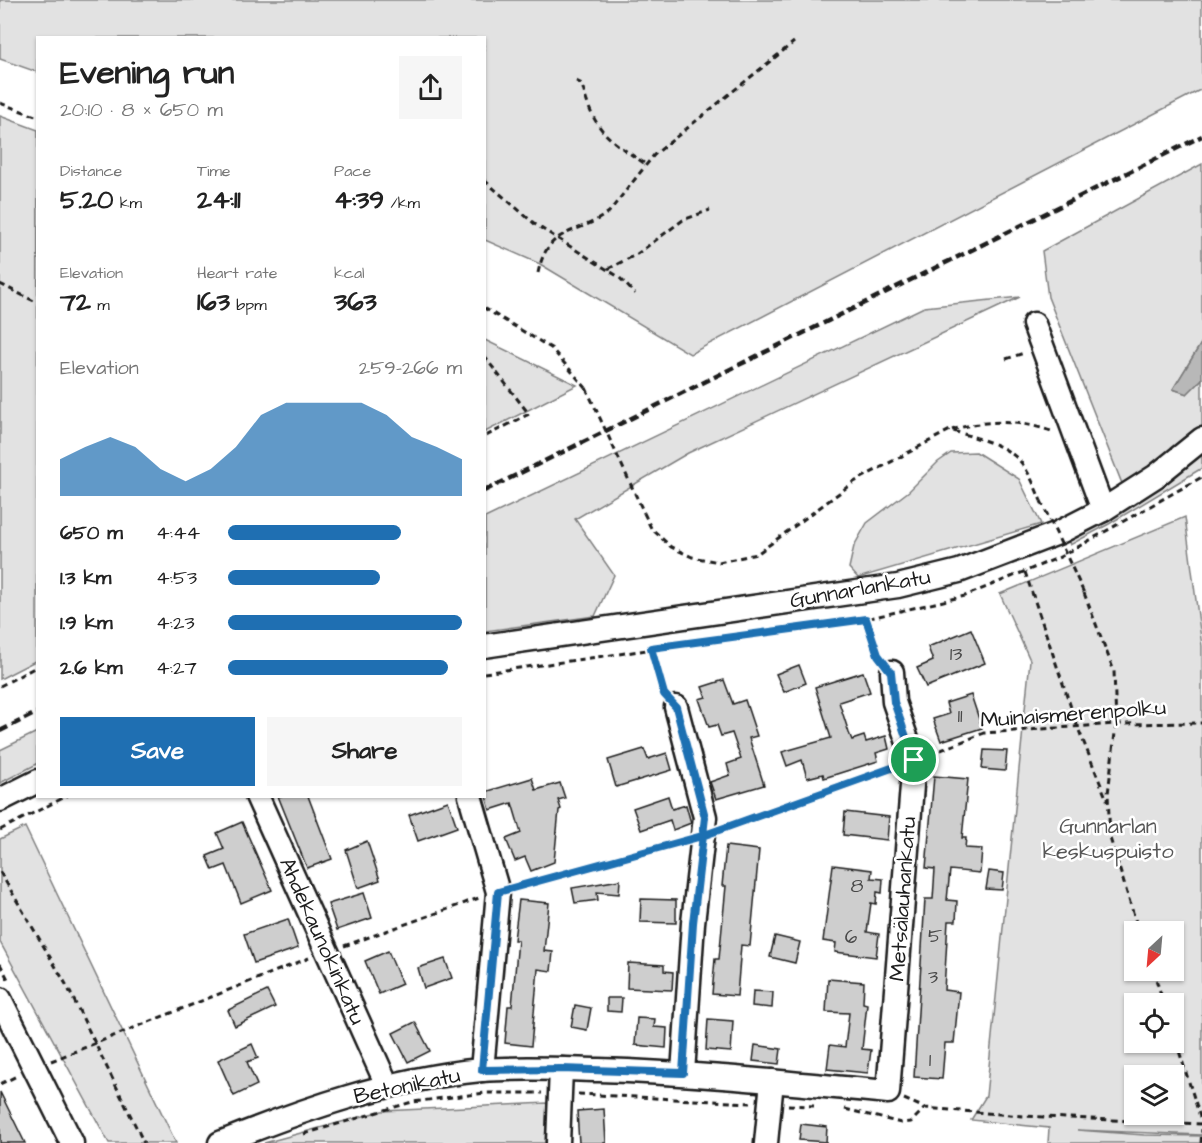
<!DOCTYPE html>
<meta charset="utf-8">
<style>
body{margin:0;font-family:"Architects Daughter",sans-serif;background:#f6f6f6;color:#222;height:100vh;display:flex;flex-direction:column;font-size:22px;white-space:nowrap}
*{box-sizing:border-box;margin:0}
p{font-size:20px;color:#767676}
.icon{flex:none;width:33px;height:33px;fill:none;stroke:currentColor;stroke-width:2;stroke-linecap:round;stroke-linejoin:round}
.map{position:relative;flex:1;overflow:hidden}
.details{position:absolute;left:36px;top:36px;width:450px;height:762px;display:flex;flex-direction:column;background:#fff;border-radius:0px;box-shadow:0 2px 4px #0004}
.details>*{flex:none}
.needle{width:39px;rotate:206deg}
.tools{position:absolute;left:1124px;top:921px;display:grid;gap:12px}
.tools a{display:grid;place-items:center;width:60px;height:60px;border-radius:0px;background:#fff;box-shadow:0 2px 4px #0004;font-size:30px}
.pin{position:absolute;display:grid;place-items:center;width:51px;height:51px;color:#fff;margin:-26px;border:3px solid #fff;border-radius:50%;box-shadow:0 2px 6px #0007}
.round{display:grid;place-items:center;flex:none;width:63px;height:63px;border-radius:0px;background:#f6f6f6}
.head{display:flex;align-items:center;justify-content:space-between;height:102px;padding:0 24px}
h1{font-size:33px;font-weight:700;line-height:45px}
.metrics{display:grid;grid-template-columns:repeat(3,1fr);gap:9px;height:102px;padding:6px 24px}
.metrics div{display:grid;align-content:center}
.metrics b{font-size:26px;font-weight:700}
.metrics small{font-size:16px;font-weight:400}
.metrics p{font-size:16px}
.chart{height:168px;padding:12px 24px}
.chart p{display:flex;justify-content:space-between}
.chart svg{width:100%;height:108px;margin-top:6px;fill:#1f6fb2;opacity:.7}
.action{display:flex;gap:12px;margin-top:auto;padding:12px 24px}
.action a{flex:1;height:69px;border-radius:0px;background:#1f6fb2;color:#fff;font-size:24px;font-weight:700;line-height:69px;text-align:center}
.action a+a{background:#f6f6f6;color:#222}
ul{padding:0 24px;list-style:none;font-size:20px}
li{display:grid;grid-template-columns:96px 72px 1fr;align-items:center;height:45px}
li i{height:15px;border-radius:8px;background:#1f6fb2}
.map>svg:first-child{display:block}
.green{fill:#e2e2e2;stroke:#7f7f7f;stroke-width:1.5;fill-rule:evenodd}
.water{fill:#b8b8b8;stroke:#7a7a7a;stroke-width:1.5}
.building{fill:#cecece;stroke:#1c1c1c;stroke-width:1.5}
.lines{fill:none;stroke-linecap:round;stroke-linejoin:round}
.minor-casing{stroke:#1c1c1c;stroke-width:27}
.path{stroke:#1c1c1c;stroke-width:3;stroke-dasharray:6 4.5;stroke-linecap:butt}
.minor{stroke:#fff;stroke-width:22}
.rail{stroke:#1c1c1c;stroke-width:4.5;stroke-dasharray:9 4.5;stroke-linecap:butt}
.path-bridge{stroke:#1c1c1c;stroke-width:3;stroke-dasharray:6 4.5;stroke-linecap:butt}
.route-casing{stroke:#fff;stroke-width:12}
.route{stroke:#1f6fb2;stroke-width:8}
.labels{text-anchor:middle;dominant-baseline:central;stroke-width:5;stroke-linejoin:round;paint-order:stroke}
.number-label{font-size:20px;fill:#484848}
.street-label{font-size:22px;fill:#1c1c1c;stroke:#fff}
.park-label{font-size:22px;fill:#575757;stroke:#fff}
</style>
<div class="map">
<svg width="1202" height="1143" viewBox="0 0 1202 1143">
<rect width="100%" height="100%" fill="#fff"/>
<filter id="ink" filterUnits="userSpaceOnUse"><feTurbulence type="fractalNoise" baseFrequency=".0167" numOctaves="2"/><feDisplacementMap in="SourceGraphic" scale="12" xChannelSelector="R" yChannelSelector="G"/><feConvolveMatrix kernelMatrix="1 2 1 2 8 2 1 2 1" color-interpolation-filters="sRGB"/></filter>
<g filter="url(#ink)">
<g class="green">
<polygon points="0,0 1202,0 1202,89 690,354 540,264 485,240 484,38 38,38 37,72 0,59"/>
<polygon points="0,116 38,130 37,660 0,679"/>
<polygon points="1202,164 1202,342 1173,389 1187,394 1202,379 1202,427 1123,486 1048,297 1042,251"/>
<polygon points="1020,297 688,453 575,519 614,575 595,616 485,631 485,518 924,307"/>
<polygon points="484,340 485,340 577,385 485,432"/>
<polygon points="976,452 1019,479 1041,524 858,578 849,568 854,546 867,523 909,491 938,462 951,453"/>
<path d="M 1202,454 L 1202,468 L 1109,524 L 1070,545 L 1068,540 C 1116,516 1161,489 1202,454 Z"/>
<path d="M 1185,517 L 1202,646 L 1202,1135 L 1077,1130 L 1144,1135 L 1202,1136 L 1202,1143 L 1048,1143 L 1049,1128 L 971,1120 L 986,1096 L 1030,660 L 1000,594 ZM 1134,932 L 1173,932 L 1173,970 L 1134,970 ZM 1134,1004 L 1173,1004 L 1173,1042 L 1134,1042 ZM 1134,1076 L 1173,1076 L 1173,1114 L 1134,1114 Z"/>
<polygon points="37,732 37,764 0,783 0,750"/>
<polygon points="25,827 176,1143 109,1143 0,942 0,839"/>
<polygon points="547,1103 545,1143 264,1143 382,1111"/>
</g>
<polygon class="water" points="1202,342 1202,379 1187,394 1173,389"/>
<g class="building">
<polygon points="971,629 985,663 926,687 917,668 933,661 928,647"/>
<polygon points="799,665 806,683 784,692 776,674"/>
<polygon points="863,672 870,692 839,702 849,733 852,740 864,736 866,742 886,736 889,749 876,753 878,761 824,778 823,774 807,778 802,760 787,766 782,752 831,738 815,687"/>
<polygon points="724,680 733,704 745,700 757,736 749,738 764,785 716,799 710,782 730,775 727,764 741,759 732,733 721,736 717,725 709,727 699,699 706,697 702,687"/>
<polygon points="971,695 982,728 941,741 933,719 949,714 946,703"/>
<polygon points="644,749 648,759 667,753 672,770 616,787 608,760"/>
<polygon points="984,750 1007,751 1005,771 982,769"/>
<polygon points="934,776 968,779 962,838 966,838 965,848 982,849 980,873 950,870 947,900 957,901 956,921 948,921 944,990 959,992 954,1043 945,1043 942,1079 914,1077 925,899 933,899 935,869 926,868"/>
<polygon points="532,778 536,790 560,783 565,798 558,800 561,809 559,810 554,862 531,871 525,857 515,861 506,839 521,833 512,803 490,810 485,792"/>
<polygon points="278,796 308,796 332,859 307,868"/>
<polygon points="668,796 672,809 686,805 691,823 673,830 670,820 641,830 633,808"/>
<polygon points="448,801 457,827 418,841 409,815"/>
<polygon points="845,812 889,817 887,840 843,835"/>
<polygon points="242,822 272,890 241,903 226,865 213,870 207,856 224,849 217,833"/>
<polygon points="367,841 380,880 358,888 346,850"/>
<polygon points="726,846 759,850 750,946 741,945 737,996 712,994 715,959 719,959 726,886 722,886"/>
<polygon points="833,865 872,870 871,878 883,879 882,893 877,892 876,904 871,903 867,932 879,934 876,957 835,952 836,943 823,941"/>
<polygon points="989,871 1004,873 1002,890 986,889"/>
<polygon points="620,880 619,894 597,892 598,900 575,903 572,888"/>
<polygon points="364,893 372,918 337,930 328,904"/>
<polygon points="641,899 676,900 676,923 640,922"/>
<polygon points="519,900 549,903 544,951 553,952 551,971 538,969 531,1046 505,1043 508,1006 512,1006 518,940 514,940"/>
<polygon points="288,919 298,948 254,963 244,934"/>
<polygon points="775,936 800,942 795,963 770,957"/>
<polygon points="388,951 402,984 379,994 365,961"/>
<polygon points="445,959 452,978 424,988 418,968"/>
<polygon points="628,963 664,965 664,971 673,972 672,990 627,988"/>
<polygon points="828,979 864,982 863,1003 867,1004 862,1049 871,1050 868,1073 827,1069 830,1045 845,1047 849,1013 826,1012"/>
<polygon points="267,991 275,1007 235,1026 228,1010"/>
<polygon points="753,991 773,992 772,1008 752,1006"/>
<polygon points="607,998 622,998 621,1012 607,1011"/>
<polygon points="575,1005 591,1008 587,1030 571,1027"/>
<polygon points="637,1018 655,1019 654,1027 667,1028 666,1048 635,1045"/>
<polygon points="708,1019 733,1021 731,1052 706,1050"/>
<polygon points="415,1022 430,1051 408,1062 393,1033"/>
<polygon points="252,1044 258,1058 247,1062 257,1085 234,1096 218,1060"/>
<polygon points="755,1045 781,1049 779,1064 753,1061"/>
<polygon points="0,1092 25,1143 0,1143"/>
<polygon points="604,1109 606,1143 579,1143 577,1111"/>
<polygon points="801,1124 827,1127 826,1142 799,1140"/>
</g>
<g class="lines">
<defs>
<g id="minor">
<polyline points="1034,324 1103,510"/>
<polyline points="484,646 898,586 959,571 1058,533 1103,510 1156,476 1202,439"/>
<polyline points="676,707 705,817 693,923 683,1073"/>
<polyline points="257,796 387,1085"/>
<polyline points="470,796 498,892 482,1070"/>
<polyline points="0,800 38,781"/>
<polyline points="0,999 72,1143"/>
<path d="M 220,1143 C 304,1109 390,1079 481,1070 C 520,1067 560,1069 599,1070 C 696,1073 792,1083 888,1092 L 914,760 L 894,702 L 892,672"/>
<polyline points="558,1143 561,1069"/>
<polyline points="766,1143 772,1081"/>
</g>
</defs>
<use href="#minor" class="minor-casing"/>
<g class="path">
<path d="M 576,81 L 582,84 C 593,131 608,139 647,165"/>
<polyline points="0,103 38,117"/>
<polyline points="484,180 536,225 619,277 635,294"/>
<polyline points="608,269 637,254 683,220 710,210"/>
<path d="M 538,273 C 548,225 576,237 609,212 L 654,155 L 794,42"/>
<polyline points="0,284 38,303"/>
<polyline points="484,308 551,348 586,388"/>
<polyline points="484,356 529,414 484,437"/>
<polyline points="1006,359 1024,353"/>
<path d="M 952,430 C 987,419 1020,420 1054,432"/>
<path d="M 644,513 L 651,528 L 671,547 L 692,557 L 719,562 L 757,554 L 854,482 L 950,430 C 972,437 1003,443 1019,460 C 1029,471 1035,487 1041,501"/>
<polyline points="1025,572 1078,728 1107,800"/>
<polyline points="1084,593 1114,671 1116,724 1108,794 1110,838 1139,932"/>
<polyline points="866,619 881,659"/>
<polyline points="651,648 664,692"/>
<polyline points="484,673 866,619 965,596 1060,557 1202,477"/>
<polyline points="0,686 38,666"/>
<polyline points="931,754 984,733 1116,724 1202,723"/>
<polyline points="722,829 894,767"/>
<polyline points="0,830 67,796"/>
<polyline points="0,872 67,986 144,1143"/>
<polyline points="517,887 684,841"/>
<polyline points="344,946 479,898"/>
<polyline points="0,964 9,981"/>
<polyline points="1153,970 1164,1004"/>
<polyline points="1173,1032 1202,1123"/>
<polyline points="51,1061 309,958"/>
<polyline points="0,1084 17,1076"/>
<polyline points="578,1094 751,1103"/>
<polyline points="904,1099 925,1108 1023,1116 1202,1124"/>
<polyline points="788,1105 814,1106"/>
<polyline points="845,1109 901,1123 911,1122 925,1108"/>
<polyline points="304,1134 412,1102 485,1093 542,1093"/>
<polyline points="1201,1143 1202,1129"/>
</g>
<use href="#minor" class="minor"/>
<g class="rail">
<polyline points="484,491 1202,136"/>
<polyline points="0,731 38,712"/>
</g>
<g class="path-bridge">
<polyline points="586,388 644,513"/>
<polyline points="1041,501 1084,593"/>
</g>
</g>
</g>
<g class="lines" filter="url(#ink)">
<defs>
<polyline id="route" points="914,760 894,702 891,672 878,655 866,619 651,648 664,694 676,707 705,817 693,923 683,1073 561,1069 482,1070 498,892 702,836 914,760"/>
</defs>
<use href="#route" class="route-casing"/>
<use href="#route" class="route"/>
</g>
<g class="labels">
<g class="number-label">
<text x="956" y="654">13</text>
<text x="960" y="716">11</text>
<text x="857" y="886">8</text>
<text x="935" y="936">5</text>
<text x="851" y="937">6</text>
<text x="933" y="977">3</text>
<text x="930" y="1060">1</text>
</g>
<g class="street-label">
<text transform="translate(860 589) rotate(-10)">Gunnarlankatu</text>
<text transform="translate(1073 714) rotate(-4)">Muinaismerenpolku</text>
<text transform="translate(903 899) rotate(-86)">Metsälauhankatu</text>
<text transform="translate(322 941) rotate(66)">Ahdekaunokinkatu</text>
<text transform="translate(407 1086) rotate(-12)">Betonikatu</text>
</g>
<g class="park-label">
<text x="1108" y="826">Gunnarlan<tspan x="1108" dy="25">keskuspuisto</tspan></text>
</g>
</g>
</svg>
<div class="tools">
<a><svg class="needle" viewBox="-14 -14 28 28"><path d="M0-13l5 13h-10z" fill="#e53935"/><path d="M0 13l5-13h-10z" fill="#767676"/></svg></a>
<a><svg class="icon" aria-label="locate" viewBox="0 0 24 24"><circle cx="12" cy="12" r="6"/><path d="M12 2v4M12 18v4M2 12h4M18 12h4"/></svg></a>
<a><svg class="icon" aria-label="layers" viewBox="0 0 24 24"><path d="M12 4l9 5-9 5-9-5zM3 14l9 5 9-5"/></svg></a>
</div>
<div class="pin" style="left:914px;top:760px;background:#1e9e55"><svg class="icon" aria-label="arrive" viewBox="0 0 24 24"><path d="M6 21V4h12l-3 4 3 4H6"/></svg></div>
<section class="details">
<div class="head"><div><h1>Evening run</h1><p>20:10 · 8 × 650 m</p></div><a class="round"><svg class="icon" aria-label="share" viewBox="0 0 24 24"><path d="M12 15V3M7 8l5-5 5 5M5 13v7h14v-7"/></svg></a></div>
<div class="metrics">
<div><p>Distance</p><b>5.20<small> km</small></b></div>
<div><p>Time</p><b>24:11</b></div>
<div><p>Pace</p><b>4:39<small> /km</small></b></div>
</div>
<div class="metrics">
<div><p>Elevation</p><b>72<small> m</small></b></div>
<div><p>Heart rate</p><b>163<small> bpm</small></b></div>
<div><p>kcal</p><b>363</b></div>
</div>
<div class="chart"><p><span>Elevation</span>259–266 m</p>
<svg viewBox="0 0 160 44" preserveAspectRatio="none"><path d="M0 44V29L10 24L20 20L30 24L40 33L50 38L60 33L70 24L80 11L90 6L100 6L110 6L120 6L130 11L140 20L150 24L160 29V44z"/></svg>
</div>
<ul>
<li><b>650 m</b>4:44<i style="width:74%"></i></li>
<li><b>1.3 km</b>4:53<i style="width:65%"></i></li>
<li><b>1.9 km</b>4:23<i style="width:100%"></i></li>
<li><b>2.6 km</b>4:27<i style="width:94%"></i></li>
</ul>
<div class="action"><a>Save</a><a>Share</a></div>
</section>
</div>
